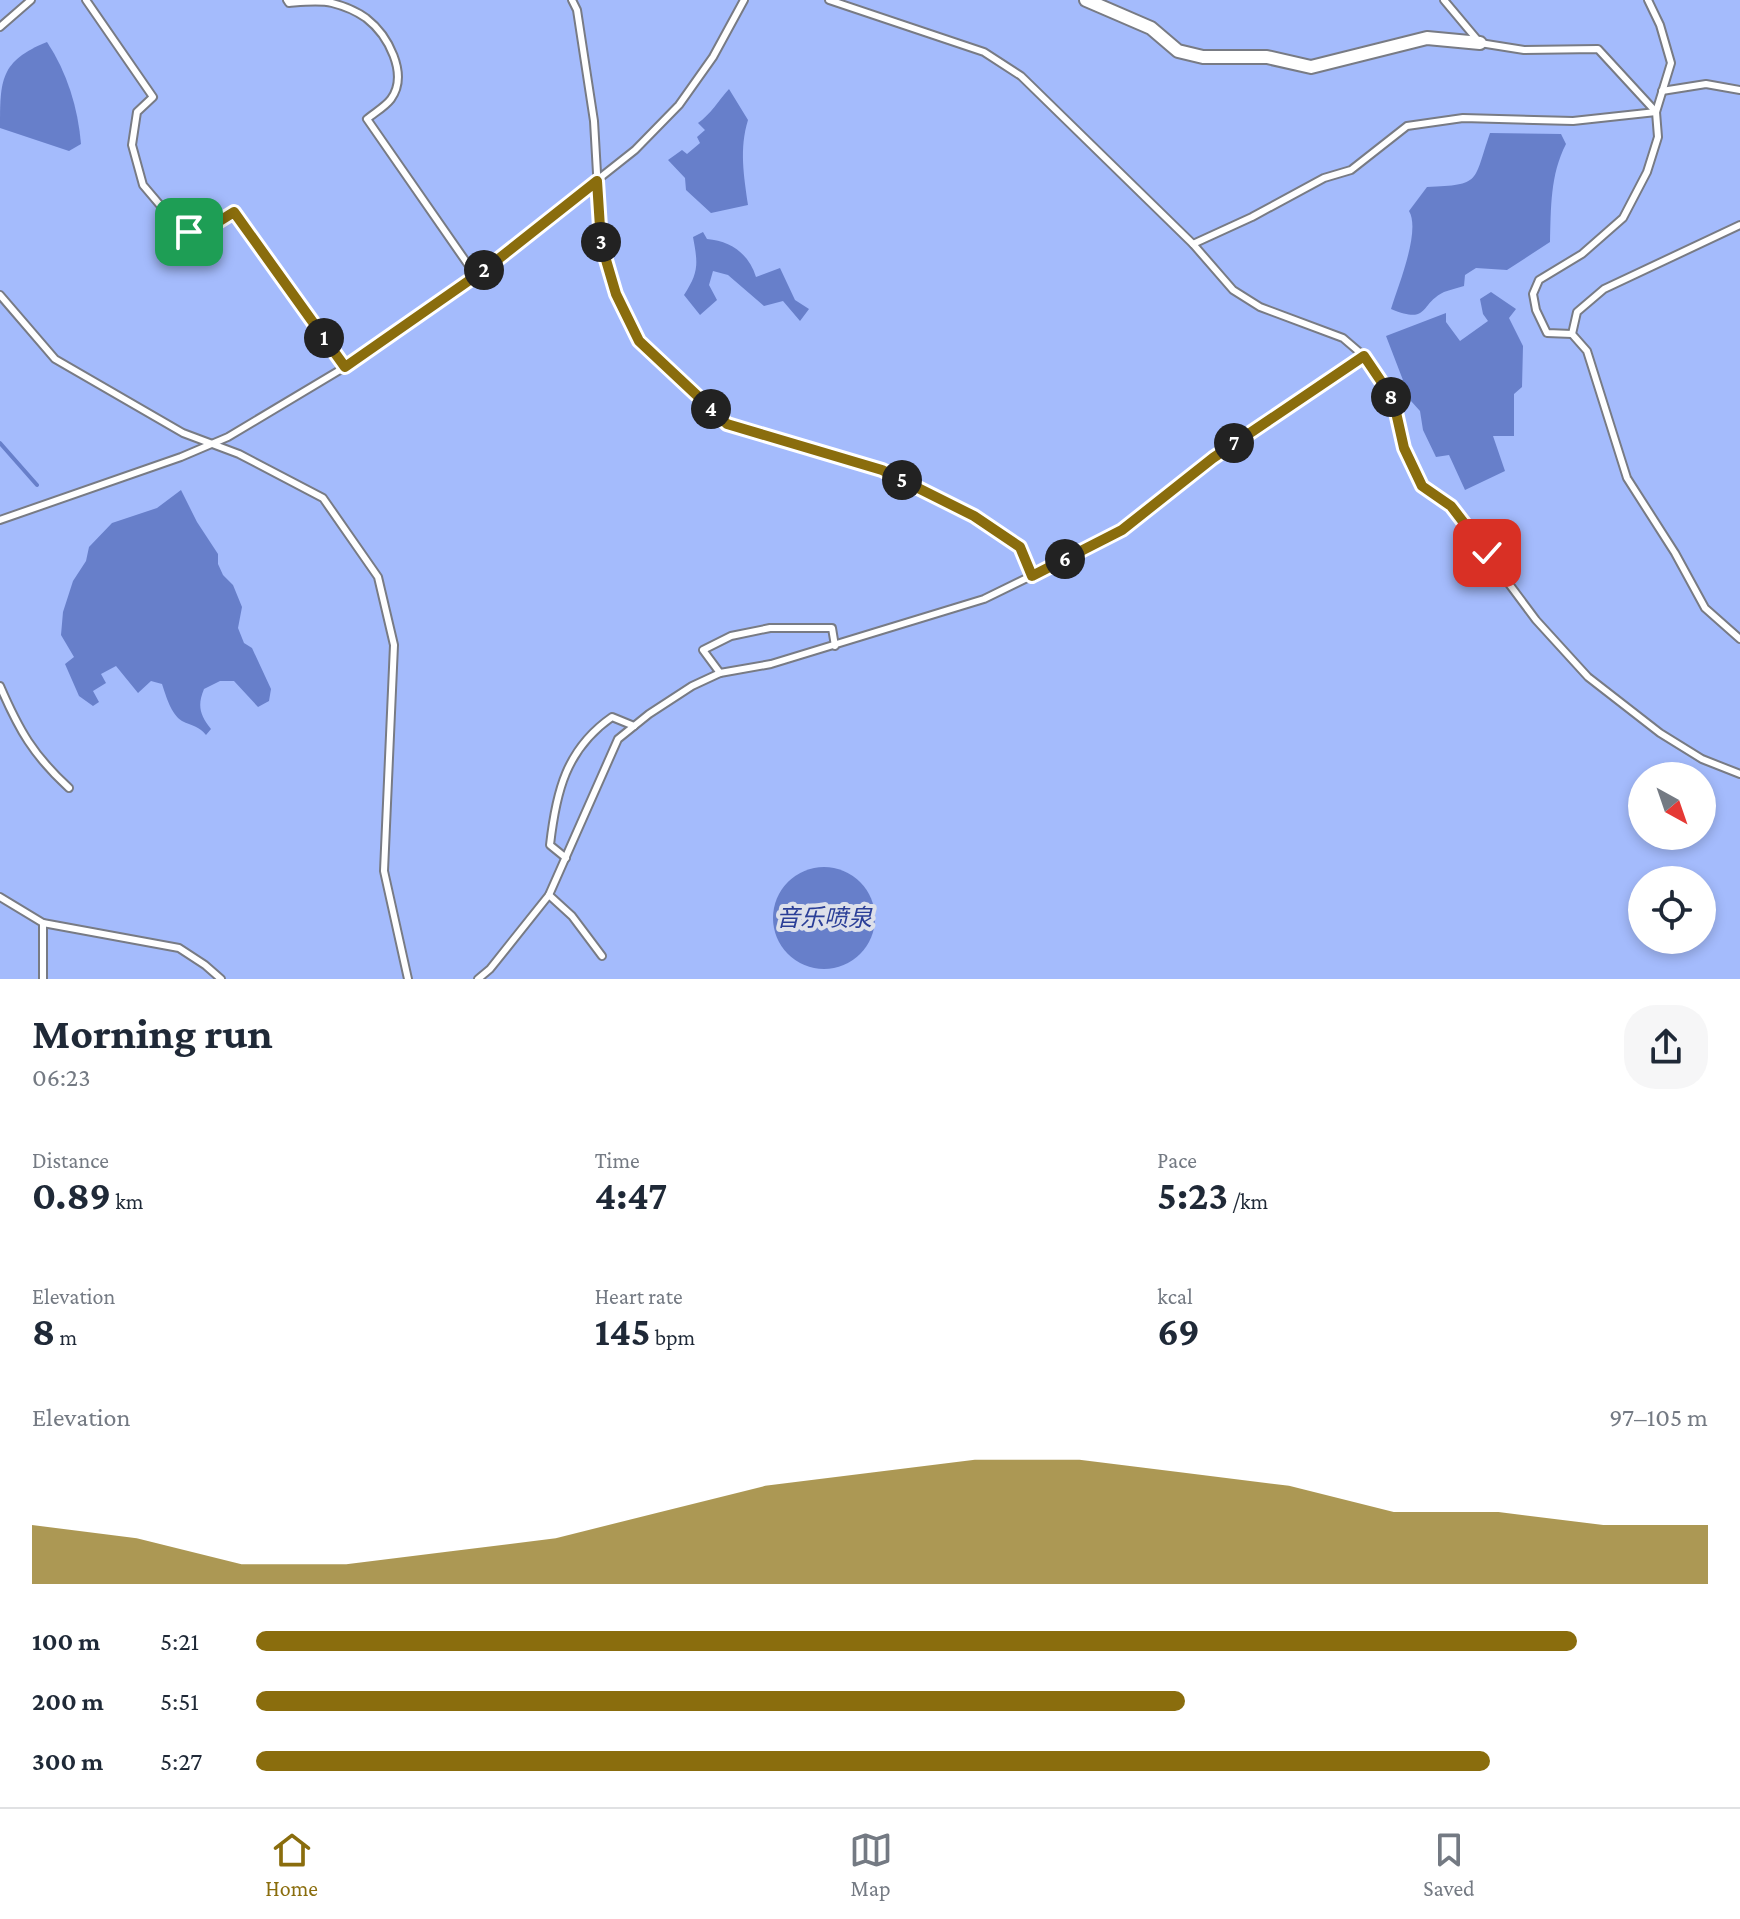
<!DOCTYPE html>
<meta charset="utf-8">
<style>
body{margin:0;font-family:"Crimson Pro","Noto Sans SC",serif;background:#f6f6f7;color:#1f2937;height:100vh;display:flex;flex-direction:column;font-size:30px;white-space:nowrap}
*{box-sizing:border-box;margin:0}
p{font-size:26px;color:#747a83}
.icon{flex:none;width:44px;height:44px;fill:none;stroke:currentColor;stroke-width:2;stroke-linecap:round;stroke-linejoin:round}
.map{position:relative;height:979px;overflow:hidden}
.details{display:flex;flex-direction:column;background:#fff;flex:1}
.details>*{flex:none}
.needle{width:52px;rotate:140deg}
.controls{position:absolute;left:1628px;top:762px;display:grid;gap:16px}
.controls a{display:grid;place-items:center;width:88px;height:88px;border-radius:50%;background:#fff;box-shadow:0 4px 12px #0003;font-size:40px}
.pin{position:absolute;display:grid;place-items:center;width:68px;height:68px;color:#fff;margin:-34px;border-radius:16px;box-shadow:0 4px 12px #0006}
.km{position:absolute;width:40px;height:40px;margin:-20px;border-radius:50%;background:#222;color:#fff;font-size:22px;line-height:40px;text-align:center}
.round{display:grid;place-items:center;flex:none;width:84px;height:84px;border-radius:32px;background:#f6f6f7}
.summary{display:flex;align-items:center;justify-content:space-between;height:136px;padding:0 32px}
h1{font-size:44px;font-weight:700;line-height:60px}
.figures{display:grid;grid-template-columns:repeat(3,1fr);gap:12px;height:136px;padding:8px 32px}
.figures div{display:grid;align-content:center}
.figures b{font-size:40px;font-weight:700}
.figures small{font-size:22px;font-weight:400}
.figures p{font-size:22px}
.chart{height:224px;padding:16px 32px}
.chart p{display:flex;justify-content:space-between}
.chart svg{width:100%;height:144px;margin-top:8px;fill:#8a6d0d;opacity:.7}
ul{padding:0 32px;list-style:none;font-size:26px}
li{display:grid;grid-template-columns:128px 96px 1fr;align-items:center;height:60px}
li i{height:20px;border-radius:10px;background:#8a6d0d}
.tabs{display:flex;justify-content:space-around;align-items:center;height:112px;border-top:2px solid #e0e1e3;background:#fff;font-size:22px;color:#747a83}
.tabs a{display:grid;justify-items:center;gap:4px}
.tabs .on{color:#8a6d0d}
.map>svg:first-child{display:block}
.green{fill:#a4bbfc;fill-rule:evenodd}
.water{fill:#677fca}
.lines{fill:none;stroke-linecap:round;stroke-linejoin:round}
.stream{stroke:#677fca;stroke-width:4}
.lane-casing{stroke:#787b84;stroke-width:10}
.street-casing{stroke:#787b84;stroke-width:16}
.lane{stroke:#fff;stroke-width:6}
.street{stroke:#fff;stroke-width:12}
.route-casing{stroke:#fff;stroke-width:16}
.route{stroke:#8a6d0d;stroke-width:10}
.labels{text-anchor:middle;dominant-baseline:central;stroke-width:8;stroke-linejoin:round;paint-order:stroke}
.water-label{font-size:24px;font-style:italic;fill:#2a3e97;stroke:#dde0ea}
</style>
<div class="map">
<svg width="1740" height="979" viewBox="0 0 1740 979">
<rect width="100%" height="100%" fill="#dde0ea"/>
<path class="green" d="M 0,0 L 1740,0 L 1740,979 L 0,979 ZM 1642,776 L 1702,776 L 1702,836 L 1642,836 ZM 1642,880 L 1702,880 L 1702,940 L 1642,940 Z"/>
<g class="water">
<path d="M 47,42 C 67,72 78,108 81,144 L 69,151 L 0,128 C 0,80 0,61 47,42 Z"/>
<path d="M 729,89 L 748,120 C 739,149 744,176 748,205 L 711,213 L 686,190 L 685,178 L 668,160 L 682,150 L 687,154 L 700,143 L 697,137 L 705,130 L 698,123 C 710,115 719,100 729,89 Z"/>
<path d="M 1490,133 L 1561,134 L 1566,144 C 1550,175 1551,208 1550,242 L 1507,270 L 1476,268 L 1465,275 L 1464,286 C 1457,288 1450,290 1444,292 C 1419,304 1430,325 1391,309 C 1398,286 1421,231 1409,211 L 1427,187 C 1482,185 1473,182 1490,133 Z"/>
<path d="M 703,232 L 707,239 C 731,241 749,254 756,277 L 780,268 L 795,300 L 809,309 L 800,321 L 783,301 L 764,306 L 728,275 L 713,271 L 709,285 L 717,300 L 700,315 L 684,295 C 699,272 698,264 693,237 Z"/>
<polygon points="1491,292 1516,309 1509,318 1523,346 1522,387 1514,394 1514,436 1493,436 1505,471 1465,490 1449,455 1436,457 1423,430 1420,411 1411,401 1386,336 1446,313 1446,322 1460,341 1488,321 1483,314 1480,299"/>
<path d="M 181,490 L 197,522 L 218,554 L 218,564 L 223,575 L 233,585 L 242,607 L 238,628 L 244,643 L 252,648 L 271,689 L 269,701 L 258,707 L 234,681 L 220,681 L 204,689 C 197,706 200,715 211,729 L 206,735 C 199,726 192,726 182,721 C 171,714 166,696 162,684 L 151,681 L 138,693 L 116,666 L 101,674 L 106,683 L 93,691 L 99,702 L 93,706 L 79,696 L 65,664 L 74,657 L 61,635 L 63,612 L 73,581 L 86,561 L 89,547 L 112,523 L 157,508 Z"/>
<circle cx="824" cy="918" r="51"/>
</g>
<g class="lines">
<polyline class="stream" points="0,443 37,485"/>
<defs>
<g id="lane">
<polyline points="86,0 153,97 137,112 132,145 143,185 171,218 189,232 210,227 234,212 345,367"/>
<path d="M 287,0 L 289,3 C 302,2 319,0 332,3 C 344,6 356,11 366,18 C 388,35 409,74 391,99 C 385,107 374,113 367,119 L 476,276"/>
<polyline points="572,0 577,10 594,121 601,243 616,294 639,341 727,424 882,470 974,516 1020,547 1032,576"/>
<polyline points="829,0 984,52 1021,76 1193,244 1233,290 1260,307 1343,338 1364,356 1393,399 1404,448 1422,486 1451,506 1536,620 1588,677 1660,733 1702,759 1740,774"/>
<polyline points="1444,0 1480,43 1524,50 1598,49 1656,112"/>
<polyline points="0,27 31,0"/>
<polyline points="1662,91 1706,84 1740,90"/>
<polyline points="1740,225 1604,289 1577,312 1572,334 1587,351 1627,478 1675,553 1705,608 1740,639"/>
<polyline points="1193,244 1252,217 1324,178 1351,170 1407,126 1463,118 1573,121 1656,112"/>
<polyline points="0,295 55,359 183,433 239,454 323,498 378,577 394,645 384,871 408,979"/>
<polyline points="1572,334 1547,333 1536,310 1533,294 1539,280 1582,254 1623,218 1647,172 1658,137 1656,112 1671,63 1660,25 1648,0"/>
<polyline points="0,520 181,457 228,437 345,367 476,276 635,150 679,105 713,57 744,0"/>
<polyline points="720,673 703,650 731,636 770,628 832,628 835,646"/>
<path d="M 0,686 C 19,730 33,755 69,788"/>
<path d="M 566,858 L 550,845 C 556,792 566,749 612,717 L 634,726"/>
<polyline points="549,895 572,916 602,956"/>
<polyline points="0,897 43,923 179,948 205,965 221,979"/>
<polyline points="43,923 43,979"/>
<polyline points="478,979 490,969 549,895 618,739 649,714 692,686 720,673 771,664 984,599 1074,555 1122,530 1213,458 1364,356"/>
</g>
<polyline id="street" points="1086,0 1151,28 1178,51 1203,57 1267,57 1311,67 1427,38 1480,43"/>
</defs>
<use href="#lane" class="lane-casing"/>
<use href="#street" class="street-casing"/>
<use href="#lane" class="lane"/>
<use href="#street" class="street"/>
</g>
<g class="lines">
<defs>
<polyline id="route" points="189,232 210,227 234,212 345,367 487,268 597,181 601,243 616,294 639,341 719,416 727,424 882,470 974,516 1020,547 1032,576 1122,530 1213,458 1364,356 1393,399 1404,448 1422,486 1451,506 1487,553"/>
</defs>
<use href="#route" class="route-casing"/>
<use href="#route" class="route"/>
</g>
<g class="labels">
<g class="water-label">
<text x="824" y="917">音乐喷泉</text>
</g>
</g>
</svg>
<div class="controls">
<a><svg class="needle" viewBox="-14 -14 28 28"><path d="M0-13l5 13h-10z" fill="#e53935"/><path d="M0 13l5-13h-10z" fill="#747a83"/></svg></a>
<a><svg class="icon" aria-label="locate" viewBox="0 0 24 24"><circle cx="12" cy="12" r="6"/><path d="M12 2v4M12 18v4M2 12h4M18 12h4"/></svg></a>
</div>
<div class="pin" style="left:189px;top:232px;background:#1e9e55"><svg class="icon" aria-label="arrive" viewBox="0 0 24 24"><path d="M6 21V4h12l-3 4 3 4H6"/></svg></div>
<div class="pin" style="left:1487px;top:553px;background:#d93025"><svg class="icon" aria-label="check" viewBox="0 0 24 24"><path d="M5 12l5 5 9-10"/></svg></div>
<b class="km" style="left:324px;top:338px">1</b>
<b class="km" style="left:484px;top:270px">2</b>
<b class="km" style="left:601px;top:242px">3</b>
<b class="km" style="left:711px;top:409px">4</b>
<b class="km" style="left:902px;top:480px">5</b>
<b class="km" style="left:1065px;top:559px">6</b>
<b class="km" style="left:1234px;top:443px">7</b>
<b class="km" style="left:1391px;top:397px">8</b>
</div>
<section class="details">
<div class="summary"><div><h1>Morning run</h1><p>06:23</p></div><a class="round"><svg class="icon" aria-label="share" viewBox="0 0 24 24"><path d="M12 15V3M7 8l5-5 5 5M5 13v7h14v-7"/></svg></a></div>
<div class="figures">
<div><p>Distance</p><b>0.89<small> km</small></b></div>
<div><p>Time</p><b>4:47</b></div>
<div><p>Pace</p><b>5:23<small> /km</small></b></div>
</div>
<div class="figures">
<div><p>Elevation</p><b>8<small> m</small></b></div>
<div><p>Heart rate</p><b>145<small> bpm</small></b></div>
<div><p>kcal</p><b>69</b></div>
</div>
<div class="chart"><p><span>Elevation</span>97–105 m</p>
<svg viewBox="0 0 160 44" preserveAspectRatio="none"><path d="M0 44V26L10 30L20 38L30 38L40 34L50 30L60 22L70 14L80 10L90 6L100 6L110 10L120 14L130 22L140 22L150 26L160 26V44z"/></svg>
</div>
<ul>
<li><b>100 m</b>5:21<i style="width:91%"></i></li>
<li><b>200 m</b>5:51<i style="width:64%"></i></li>
<li><b>300 m</b>5:27<i style="width:85%"></i></li>
</ul>
</section>
<nav class="tabs">
<a class="on"><svg class="icon" aria-label="home" viewBox="0 0 24 24"><path d="M3 11l9-7 9 7M6 9v11h12V9"/></svg>Home</a>
<a><svg class="icon" aria-label="map" viewBox="0 0 24 24"><path d="M3 6l6-2 6 2 6-2v14l-6 2-6-2-6 2zM9 4v14M15 6v14"/></svg>Map</a>
<a><svg class="icon" aria-label="saved" viewBox="0 0 24 24"><path d="M7 4h10v16l-5-4-5 4z"/></svg>Saved</a>
</nav>
